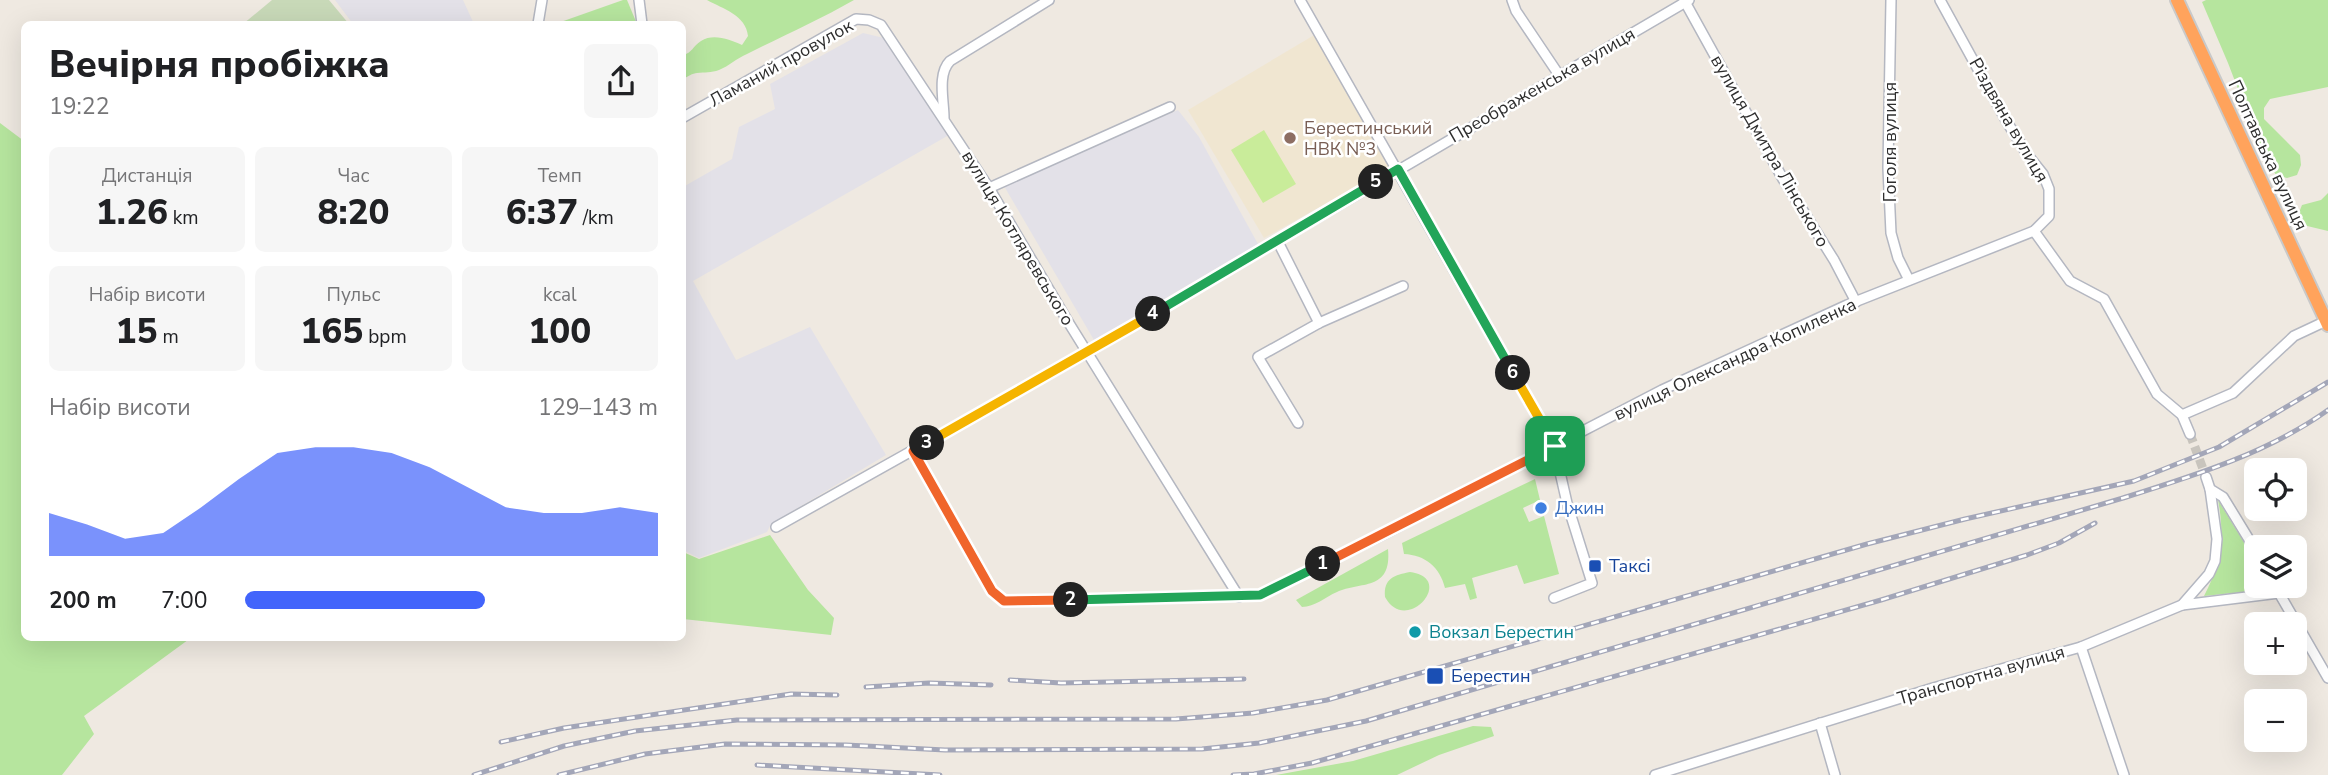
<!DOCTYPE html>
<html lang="uk">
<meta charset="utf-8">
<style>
body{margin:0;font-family:"Nunito Sans",sans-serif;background:#f6f6f6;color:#202124;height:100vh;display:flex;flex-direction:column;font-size:26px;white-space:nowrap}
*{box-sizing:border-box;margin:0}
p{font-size:23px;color:#757577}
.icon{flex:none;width:38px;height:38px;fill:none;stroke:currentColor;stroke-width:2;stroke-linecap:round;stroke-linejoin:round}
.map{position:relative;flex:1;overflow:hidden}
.details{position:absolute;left:21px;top:21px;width:665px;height:620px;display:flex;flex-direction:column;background:#fff;border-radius:10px;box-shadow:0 7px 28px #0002}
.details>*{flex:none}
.tools{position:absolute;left:2244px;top:458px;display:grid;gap:14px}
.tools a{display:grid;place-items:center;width:63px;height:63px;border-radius:10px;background:#fff;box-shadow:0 7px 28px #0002;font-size:35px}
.pin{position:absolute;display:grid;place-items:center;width:60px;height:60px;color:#fff;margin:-30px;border-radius:14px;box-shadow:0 4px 10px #0006}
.km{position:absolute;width:35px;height:35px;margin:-18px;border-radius:50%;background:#222;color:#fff;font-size:19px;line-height:35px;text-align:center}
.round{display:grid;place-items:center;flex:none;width:74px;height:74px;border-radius:10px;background:#f6f6f6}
.headline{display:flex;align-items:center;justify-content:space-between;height:119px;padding:0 28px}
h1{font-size:38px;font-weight:800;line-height:52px}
.stats{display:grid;grid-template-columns:repeat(3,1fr);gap:10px;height:119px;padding:7px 28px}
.stats div{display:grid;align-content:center;border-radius:10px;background:#f6f6f6;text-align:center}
.stats b{font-size:35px;font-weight:800}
.stats small{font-size:19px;font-weight:400}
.stats p{font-size:19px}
.chart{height:196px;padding:14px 28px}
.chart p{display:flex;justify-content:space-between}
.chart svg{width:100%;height:126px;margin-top:7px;fill:#4264fb;opacity:.7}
ul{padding:0 28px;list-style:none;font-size:23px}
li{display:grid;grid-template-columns:112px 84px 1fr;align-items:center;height:52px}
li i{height:18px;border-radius:9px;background:#4264fb}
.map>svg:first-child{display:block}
.industrial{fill:#e3e1e8}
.education{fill:#f0e6d1}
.green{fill:#b6e59e}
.cemetery{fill:#c8d9b8}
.pitch{fill:#c9ec9a}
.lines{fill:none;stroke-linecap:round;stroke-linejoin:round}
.minor-tunnel{stroke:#c8c4bd;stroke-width:9;stroke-dasharray:9 4.5;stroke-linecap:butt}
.minor-casing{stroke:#b4b7c1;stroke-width:12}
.highway-casing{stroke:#c9c9c9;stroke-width:16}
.minor{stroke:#fff;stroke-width:9}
.highway{stroke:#ffa35c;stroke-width:12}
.rail-casing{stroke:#a3a6b8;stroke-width:5}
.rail{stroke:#fff;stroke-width:2.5;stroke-dasharray:8;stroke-linecap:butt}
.split-1-casing{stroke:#fff;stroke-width:14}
.split-2-casing{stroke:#fff;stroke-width:14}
.split-3-casing{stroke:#fff;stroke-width:14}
.split-4-casing{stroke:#fff;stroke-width:14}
.split-5-casing{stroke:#fff;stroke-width:14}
.split-6-casing{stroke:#fff;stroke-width:14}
.split-7-casing{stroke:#fff;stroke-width:14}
.split-1{stroke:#f0652b;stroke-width:9}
.split-2{stroke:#22a559;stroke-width:9}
.split-3{stroke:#f0652b;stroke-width:9}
.split-4{stroke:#f5b400;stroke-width:9}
.split-5{stroke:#22a559;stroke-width:9}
.split-6{stroke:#22a559;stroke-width:9}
.split-7{stroke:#f5b400;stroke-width:9}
.education-dot{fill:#8d6e63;stroke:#fff;stroke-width:2.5}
.shop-dot{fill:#3f7fe0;stroke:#fff;stroke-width:2.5}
.transit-dot{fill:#1a4fb4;stroke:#fff;stroke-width:2.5}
.culture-dot{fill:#0f9aa8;stroke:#fff;stroke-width:2.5}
.labels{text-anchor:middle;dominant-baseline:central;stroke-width:5;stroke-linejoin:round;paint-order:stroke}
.street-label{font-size:18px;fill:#2e2e2e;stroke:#fff}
.education-label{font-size:18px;fill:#785e54;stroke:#fff;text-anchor:start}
.shop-label{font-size:18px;fill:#366cbe;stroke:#fff;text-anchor:start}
.transit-label{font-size:18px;fill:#164399;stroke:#fff;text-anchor:start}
.culture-label{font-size:18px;fill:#0d838f;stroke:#fff;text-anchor:start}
</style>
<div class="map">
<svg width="2328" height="775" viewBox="0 0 2328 775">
<rect width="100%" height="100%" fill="#efe9e1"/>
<g class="industrial">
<polygon points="335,0 463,0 474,24 353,24"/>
<polygon points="863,33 884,38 949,135 693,281 736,360 810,327 886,455 771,524 767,532 699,558 683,550 683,187 732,159 739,127 775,109 770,84"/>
<polygon points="1178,110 1199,137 1258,244 1094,340 1004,186"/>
</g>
<polygon class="education" points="1316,34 1391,167 1264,238 1188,110"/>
<g class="green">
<polygon points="623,0 627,0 637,24 555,24"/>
<path d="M 707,0 L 854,0 C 819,20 783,36 747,54 C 737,58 729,66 719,70 C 711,73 705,72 697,73 C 693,73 687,77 683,79 L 683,55 C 692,53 693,46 701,41 C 714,33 730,40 742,45 L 748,36 C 746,15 723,9 707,0 Z"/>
<polygon points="2206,0 2328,0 2328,87 2270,99 2264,108 2264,119 2300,155 2301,165 2297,175 2287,178 2276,175 2263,154 2228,63 2202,2"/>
<polygon points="0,123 24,141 24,637 192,637 84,716 94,734 62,775 0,775"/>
<polygon points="2328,193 2328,231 2303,225 2298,215 2302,205 2321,200"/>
<path d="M 1535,479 L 1540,500 L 1523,508 L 1529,522 L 1544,516 L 1559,574 L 1524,584 L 1517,565 L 1472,578 L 1477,598 L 1470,600 L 1465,584 L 1445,588 C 1440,567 1425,555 1404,554 L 1402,543 Z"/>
<path d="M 2218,500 L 2256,562 L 2256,586 L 2270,586 L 2272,589 L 2204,596 C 2221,564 2225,536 2218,500 Z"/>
<polygon points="770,535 808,590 834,618 831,635 683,619 683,552 699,559"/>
<path d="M 1388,549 C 1392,592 1360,581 1337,592 C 1325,597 1315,607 1302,607 L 1296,600 Z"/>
<path d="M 1410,572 C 1457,578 1406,636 1385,597 C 1383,578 1395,575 1410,572 Z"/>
<polygon points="1473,726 1491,727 1494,736 1439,755 1397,775 1276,775 1353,761"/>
</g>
<polygon class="cemetery" points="272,0 329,0 349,24 243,24"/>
<polygon class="pitch" points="1264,130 1296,184 1263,203 1231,150"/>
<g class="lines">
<polyline class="minor-tunnel" points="2190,434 2206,477"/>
<defs>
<g id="minor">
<polyline points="639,0 642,24"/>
<polyline points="1300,0 1554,446 1567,503 1592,583 1554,598"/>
<polyline points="1512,0 1516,11 1559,75"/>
<polyline points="1684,0 1783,179 1834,260 1856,302"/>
<polyline points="1891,0 1888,168 1891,233 1898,258 1909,280"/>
<polyline points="538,24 542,0"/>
<polyline points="682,118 856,19 869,20 881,25 989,188 1067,320 1239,597"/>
<path d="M 944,118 C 944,101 937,74 950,61 L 1049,0"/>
<polyline points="989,188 1170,107"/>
<polyline points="2034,231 2070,281 2104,299 2157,394 2182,415 2190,434"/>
<polyline points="1277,240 1319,323"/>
<polyline points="2182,415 2233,393 2294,336 2326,321"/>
<polyline points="1298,423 1258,357 1319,323 1403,286"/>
<polyline points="913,451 992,591 1004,601 1260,595 1384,534 1662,390 1847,305 2034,231 2049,216 2049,189 2043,174 2027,154 2007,122 1940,0"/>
<polyline points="2206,477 2210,489 2223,497 2256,551"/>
<polyline points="776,527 1088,352 1689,0"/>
<polyline points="2275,586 2328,678"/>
<polyline points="2182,605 2279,593"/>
<polyline points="2081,647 2124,775"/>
<polyline points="1820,723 1835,775"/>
<polyline points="1655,775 1933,688 2081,647 2182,605 2209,574 2215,561 2217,539 2210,489"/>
</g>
<polyline id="highway" points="2177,0 2328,325"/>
</defs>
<use href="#minor" class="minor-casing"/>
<use href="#highway" class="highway-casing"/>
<use href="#minor" class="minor"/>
<use href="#highway" class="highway"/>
<defs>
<g id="rail">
<polyline points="1010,680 1061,683 1244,679"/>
<polyline points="866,687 929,683 991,685"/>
<polyline points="501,742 564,728 791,694 837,695"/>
<polyline points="757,765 940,775"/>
<polyline points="474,775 564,746 635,731 737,720 1176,719 1253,713 1327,700 1867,544 1965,519 2134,481 2219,447 2328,382"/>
<path d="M 559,775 L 645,754 L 725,744 L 846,745 L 945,750 L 1202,749 L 1259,743 L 1366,721 L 2123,498 C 2193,476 2268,453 2328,410"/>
<polyline points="1233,775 1254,774 1312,763 1881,600 2027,555 2059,543 2095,523"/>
</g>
</defs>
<use href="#rail" class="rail-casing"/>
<use href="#rail" class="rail"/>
</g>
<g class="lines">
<defs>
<polyline id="split-1" points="1323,564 1555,446"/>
<polyline id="split-2" points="1071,600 1260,595 1323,564"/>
<polyline id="split-3" points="927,443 913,451 992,591 1004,601 1071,600"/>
<polyline id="split-4" points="927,443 1153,314"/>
<polyline id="split-5" points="1153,314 1376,182"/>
<polyline id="split-6" points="1376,182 1398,169 1513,373"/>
<polyline id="split-7" points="1513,373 1555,446"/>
</defs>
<use href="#split-1" class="split-1-casing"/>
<use href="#split-2" class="split-2-casing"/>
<use href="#split-3" class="split-3-casing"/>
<use href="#split-4" class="split-4-casing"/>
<use href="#split-5" class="split-5-casing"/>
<use href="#split-6" class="split-6-casing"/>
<use href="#split-7" class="split-7-casing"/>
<use href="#split-1" class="split-1"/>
<use href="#split-2" class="split-2"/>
<use href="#split-3" class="split-3"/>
<use href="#split-4" class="split-4"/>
<use href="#split-5" class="split-5"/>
<use href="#split-6" class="split-6"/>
<use href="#split-7" class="split-7"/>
</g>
<circle class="education-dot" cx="1290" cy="138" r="7"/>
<circle class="shop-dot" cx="1541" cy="508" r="7"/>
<g class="transit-dot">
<rect x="1588" y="559" width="14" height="14" rx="3.5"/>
<rect x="1426" y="667" width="18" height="18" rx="3.5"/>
</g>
<circle class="culture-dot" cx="1415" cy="632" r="7"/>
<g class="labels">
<g class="street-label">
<text transform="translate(781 63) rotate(-29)">Ламаний провулок</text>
<text transform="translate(1542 85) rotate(-30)">Преображенська вулиця</text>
<text transform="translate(2009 120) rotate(60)">Різдвяна вулиця</text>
<text transform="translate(1890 142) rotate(-90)">Гоголя вулиця</text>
<text transform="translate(1770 151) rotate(60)">вулиця Дмитра Лінського</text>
<text transform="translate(2268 155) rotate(65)">Полтавська вулиця</text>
<text transform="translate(1018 238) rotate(59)">вулиця Котляревського</text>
<text transform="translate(1735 359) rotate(-25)">вулиця Олександра Копиленка</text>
<text transform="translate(1981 675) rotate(-16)">Транспортна вулиця</text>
</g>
<g class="education-label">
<text x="1304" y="128">Берестинський<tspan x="1304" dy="21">НВК №3</tspan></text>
</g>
<g class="shop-label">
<text x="1555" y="508">Джин</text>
</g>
<g class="transit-label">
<text x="1609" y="566">Таксі</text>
<text x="1451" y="676">Берестин</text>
</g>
<g class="culture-label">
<text x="1429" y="632">Вокзал Берестин</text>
</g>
</g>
</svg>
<div class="tools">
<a><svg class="icon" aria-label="locate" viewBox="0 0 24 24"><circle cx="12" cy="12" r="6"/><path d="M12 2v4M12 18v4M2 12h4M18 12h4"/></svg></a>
<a><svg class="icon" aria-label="layers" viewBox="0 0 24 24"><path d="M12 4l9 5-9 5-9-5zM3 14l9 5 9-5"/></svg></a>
<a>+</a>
<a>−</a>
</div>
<div class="pin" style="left:1555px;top:446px;background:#1e9e55"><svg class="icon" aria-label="arrive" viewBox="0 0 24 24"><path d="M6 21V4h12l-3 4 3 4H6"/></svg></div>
<b class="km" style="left:1323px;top:564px">1</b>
<b class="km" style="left:1071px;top:600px">2</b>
<b class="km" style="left:927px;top:443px">3</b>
<b class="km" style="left:1153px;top:314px">4</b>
<b class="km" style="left:1376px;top:182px">5</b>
<b class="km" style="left:1513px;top:373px">6</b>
<section class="details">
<div class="headline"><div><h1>Вечірня пробіжка</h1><p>19:22</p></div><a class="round"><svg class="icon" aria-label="share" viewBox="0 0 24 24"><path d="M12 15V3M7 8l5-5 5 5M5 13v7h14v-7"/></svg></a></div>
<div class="stats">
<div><p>Дистанція</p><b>1.26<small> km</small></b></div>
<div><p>Час</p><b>8:20</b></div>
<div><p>Темп</p><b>6:37<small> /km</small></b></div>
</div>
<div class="stats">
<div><p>Набір висоти</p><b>15<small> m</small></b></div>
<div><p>Пульс</p><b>165<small> bpm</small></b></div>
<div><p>kcal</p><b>100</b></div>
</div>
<div class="chart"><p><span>Набір висоти</span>129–143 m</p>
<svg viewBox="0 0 160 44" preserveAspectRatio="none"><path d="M0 44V29L10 33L20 38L30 36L40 27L50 17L60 8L70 6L80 6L90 8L100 13L110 20L120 27L130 29L140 29L150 27L160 29V44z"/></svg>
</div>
<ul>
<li><b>200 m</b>7:00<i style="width:58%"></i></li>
</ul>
</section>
</div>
